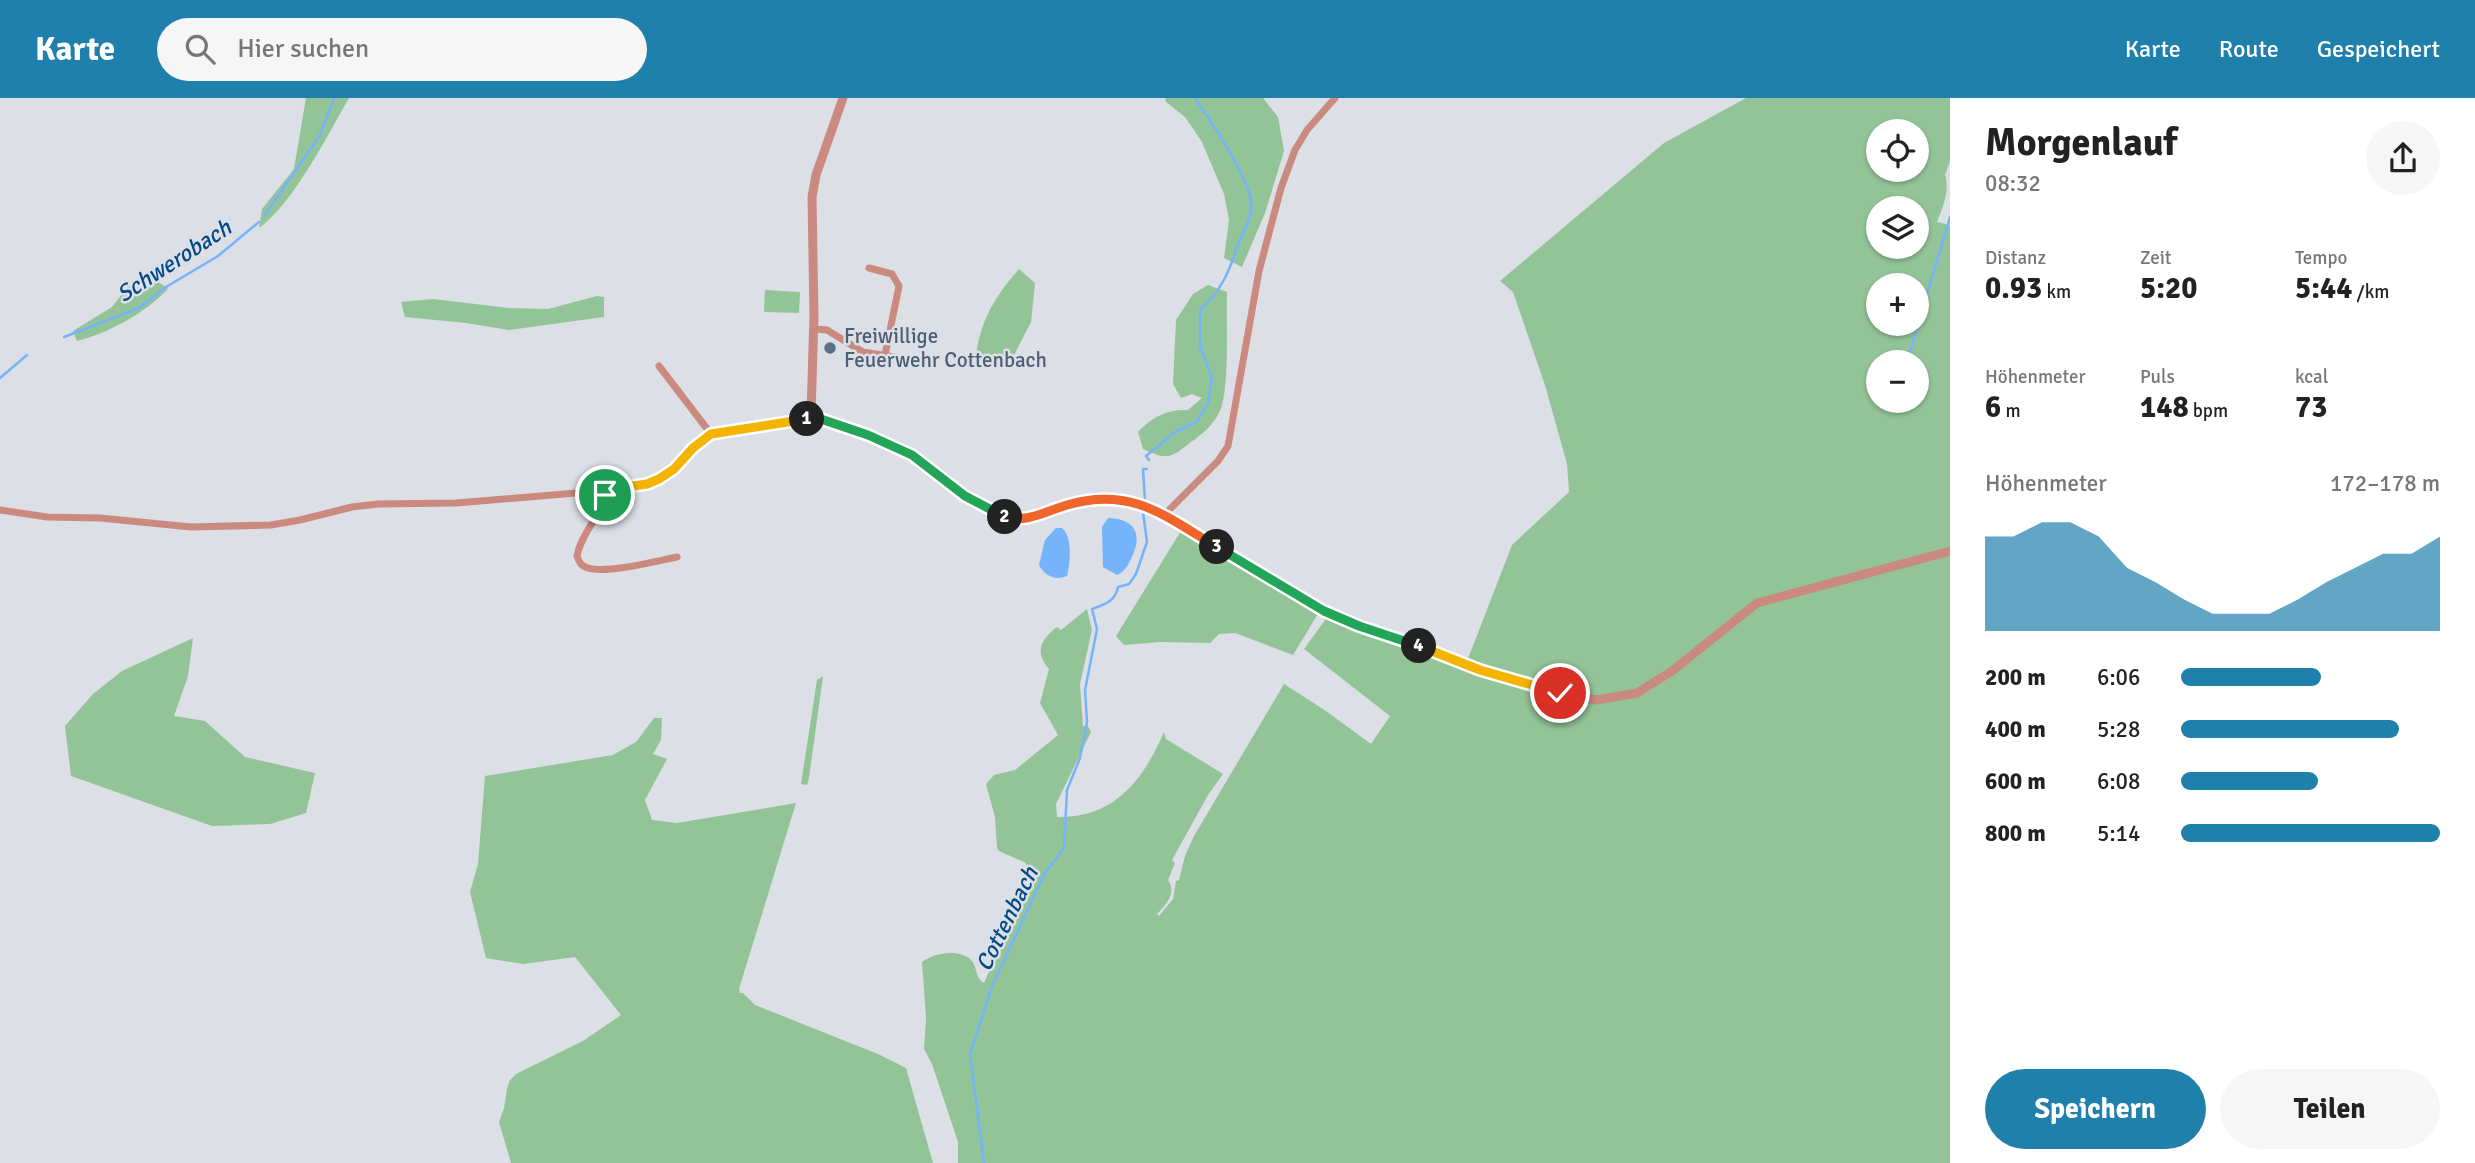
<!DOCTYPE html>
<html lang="de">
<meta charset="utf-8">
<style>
body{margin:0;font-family:Signika,sans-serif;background:#f6f6f6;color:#222;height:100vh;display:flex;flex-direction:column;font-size:26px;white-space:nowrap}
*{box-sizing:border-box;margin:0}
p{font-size:23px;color:#767676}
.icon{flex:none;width:38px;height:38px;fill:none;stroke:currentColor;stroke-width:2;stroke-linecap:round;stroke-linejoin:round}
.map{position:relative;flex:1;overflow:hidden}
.side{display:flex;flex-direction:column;background:#fff;width:525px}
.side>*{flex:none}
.fabs{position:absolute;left:1866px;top:21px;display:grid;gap:14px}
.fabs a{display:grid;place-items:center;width:63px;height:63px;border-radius:50%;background:#fff;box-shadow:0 2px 5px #0004;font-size:35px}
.pin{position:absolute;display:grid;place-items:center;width:60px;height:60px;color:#fff;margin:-30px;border:4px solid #fff;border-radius:50%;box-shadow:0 2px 7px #0007}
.km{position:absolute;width:35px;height:35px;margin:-18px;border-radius:50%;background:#222;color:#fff;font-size:19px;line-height:35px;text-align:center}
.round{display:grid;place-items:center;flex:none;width:74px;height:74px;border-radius:37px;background:#f6f6f6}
.overview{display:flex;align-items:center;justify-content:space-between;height:119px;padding:0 35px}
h1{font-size:38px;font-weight:700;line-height:52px}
.figures{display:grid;grid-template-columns:repeat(3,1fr);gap:10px;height:119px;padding:7px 35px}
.figures div{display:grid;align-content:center}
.figures b{font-size:30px;font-weight:700}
.figures small{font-size:19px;font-weight:400}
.figures p{font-size:19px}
.chart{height:196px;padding:14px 35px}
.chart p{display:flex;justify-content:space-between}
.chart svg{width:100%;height:126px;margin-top:7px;fill:#2080ac;opacity:.7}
.primary-button{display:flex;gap:14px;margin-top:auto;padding:14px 35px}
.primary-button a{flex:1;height:80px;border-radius:42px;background:#2080ac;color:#fff;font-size:28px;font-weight:700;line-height:80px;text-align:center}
.primary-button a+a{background:#f6f6f6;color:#222}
ul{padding:0 35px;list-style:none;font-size:23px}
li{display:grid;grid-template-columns:112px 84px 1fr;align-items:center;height:52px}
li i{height:18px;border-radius:9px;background:#2080ac}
header{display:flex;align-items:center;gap:42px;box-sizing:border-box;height:98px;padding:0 35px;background:#2080ac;color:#fff}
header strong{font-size:33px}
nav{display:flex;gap:38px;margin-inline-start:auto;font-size:24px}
.search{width:490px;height:63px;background:#f6f6f6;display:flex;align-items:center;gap:18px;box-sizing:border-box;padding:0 24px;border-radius:38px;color:#767676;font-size:26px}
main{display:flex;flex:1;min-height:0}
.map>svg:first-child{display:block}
.green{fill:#93c498;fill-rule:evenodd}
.water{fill:#75b3fa}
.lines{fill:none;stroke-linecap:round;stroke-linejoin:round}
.stream{stroke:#75b3fa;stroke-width:2.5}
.minor{stroke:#cb8a80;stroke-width:7}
.tertiary{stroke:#cb8a80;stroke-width:9}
.split-1-casing{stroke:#fff;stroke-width:14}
.split-2-casing{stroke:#fff;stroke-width:14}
.split-3-casing{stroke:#fff;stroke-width:14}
.split-4-casing{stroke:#fff;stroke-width:14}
.split-5-casing{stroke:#fff;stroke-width:14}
.split-1{stroke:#f5b400;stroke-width:9}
.split-2{stroke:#22a559;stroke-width:9}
.split-3{stroke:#f0652b;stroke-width:9}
.split-4{stroke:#22a559;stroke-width:9}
.split-5{stroke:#f5b400;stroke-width:9}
.service-dot{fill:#5c6f8a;stroke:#dcdfe5;stroke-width:2.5}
.labels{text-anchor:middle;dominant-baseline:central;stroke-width:5;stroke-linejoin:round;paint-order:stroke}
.service-label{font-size:21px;fill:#4e5e75;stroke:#dcdfe5;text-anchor:start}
.water-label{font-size:23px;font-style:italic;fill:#024987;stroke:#dcdfe5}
</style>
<header>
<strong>Karte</strong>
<div class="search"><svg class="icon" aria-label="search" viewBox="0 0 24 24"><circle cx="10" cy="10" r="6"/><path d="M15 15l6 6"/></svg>Hier suchen</div>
<nav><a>Karte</a><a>Route</a><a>Gespeichert</a></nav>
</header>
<main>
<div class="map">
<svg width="1950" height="1065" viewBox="0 0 1950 1065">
<rect width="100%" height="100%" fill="#dcdfe5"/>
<g class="green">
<path d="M 306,0 L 349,0 C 327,38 293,106 259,130 L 262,111 L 294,71 Z"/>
<polygon points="1165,0 1263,0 1278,19 1284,53 1265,115 1242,169 1224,160 1229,122 1224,96 1202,44 1185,19 1166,4"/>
<path d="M 1746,0 L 1950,0 L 1950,63 L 1945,77 C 1950,91 1943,109 1937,124 L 1950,127 L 1950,1065 L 958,1065 L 958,1044 L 932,966 L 924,951 L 926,920 L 922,864 C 933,855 960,850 971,862 C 978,870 975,880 984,885 L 1018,809 L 1027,796 L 1030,789 L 1026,765 L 999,753 L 997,750 L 995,719 L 986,686 L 994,677 L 1015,672 L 1058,637 L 1040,605 L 1049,571 C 1034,554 1041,541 1057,529 L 1061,532 L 1087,511 L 1092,532 L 1080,586 L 1083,628 L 1088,628 L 1091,634 L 1056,706 L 1057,719 C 1115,720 1143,682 1164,634 L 1166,641 L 1223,676 L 1208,697 L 1172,762 L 1175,765 L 1168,782 C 1177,795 1166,807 1157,816 L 1159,818 L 1173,801 L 1176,783 L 1179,782 L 1185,758 L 1194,738 L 1284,586 L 1326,613 L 1371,646 L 1390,618 L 1304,551 L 1328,518 L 1348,529 L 1464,571 L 1512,447 L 1569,394 L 1567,366 L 1545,287 L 1513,194 L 1500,183 L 1664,45 ZM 1878,33 L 1916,33 L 1916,72 L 1878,72 ZM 1878,110 L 1916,110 L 1916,149 L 1878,149 ZM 1878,187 L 1916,187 L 1916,226 L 1878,226 ZM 1878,264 L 1916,264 L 1916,303 L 1878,303 Z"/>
<path d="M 1019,171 L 1035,185 L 1031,224 L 1014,257 L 990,263 L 976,256 C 981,221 996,197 1019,171 Z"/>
<path d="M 147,175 L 168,191 C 145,215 109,235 77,243 L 73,233 L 112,209 L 132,183 Z"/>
<path d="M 1208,187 L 1227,194 C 1226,222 1230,290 1220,313 C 1213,327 1204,335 1191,344 C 1170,361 1167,362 1143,351 L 1138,334 C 1152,319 1167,311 1188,312 L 1202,300 L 1192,296 L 1181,300 L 1173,286 L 1176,222 L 1193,196 Z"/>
<polygon points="765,192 800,194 799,215 764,214"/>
<polygon points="597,198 604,199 604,219 509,232 466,225 405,219 401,204 433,201 509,210 548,211"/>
<polygon points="1181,433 1319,514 1293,557 1235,535 1219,536 1210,545 1160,544 1124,547 1116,538"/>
<polygon points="193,540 188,578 174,618 205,623 245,659 315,675 306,715 270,726 212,728 71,678 65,628 93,596 122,573"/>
<polygon points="823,578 809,680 807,687 801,686 817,582"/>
<polygon points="654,620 662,620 661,642 653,656 667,661 645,702 652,722 677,725 796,705 739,891 740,895 743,895 755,907 878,956 906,970 933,1065 511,1065 499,1024 504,1010 507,991 510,982 516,976 583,943 621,917 575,859 523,866 486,860 470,794 478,766 485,678 613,657 636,644"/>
</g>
<g class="water">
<path d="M 1108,420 C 1136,421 1143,437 1131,461 C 1127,469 1125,473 1117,477 L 1103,469 L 1102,429 Z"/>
<path d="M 1056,430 L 1062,430 C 1073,439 1070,465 1067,478 C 1055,483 1045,478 1039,467 L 1045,442 Z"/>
</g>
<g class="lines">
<g class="stream">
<polyline points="265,117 320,37 334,0"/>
<polyline points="64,239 139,210 166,189 218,158 259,124"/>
<polyline points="1909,257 1950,119"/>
<polyline points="0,280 27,257"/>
<path d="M 1149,362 L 1146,358 L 1175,334 L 1196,324 L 1208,305 L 1212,279 L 1200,249 L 1200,212 C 1220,194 1229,175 1237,149 C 1241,137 1249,126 1251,114 C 1257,88 1210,23 1195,0"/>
<polyline points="1145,403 1143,371 1147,371"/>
<path d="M 984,1065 L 970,956 L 992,888 L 1045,775 L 1064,750 L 1067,692 L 1080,660 L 1087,624 L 1085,592 L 1097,531 L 1092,511 C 1105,506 1115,504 1118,489 L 1129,486 L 1136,476 L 1147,444 L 1143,414"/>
</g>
<g class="minor">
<polyline points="869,170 892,176 899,188 885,257"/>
<polyline points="814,231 827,232 863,254 894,259"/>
<polyline points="659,268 711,336"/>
<path d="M 605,392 C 604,416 581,434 577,458 C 579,464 581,468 588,470 C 607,476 656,463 677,459"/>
<polyline points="0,412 47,419 100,420 191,429 271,427 300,422 352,409 378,406 456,405 612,392 647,386 659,381 674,371 693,350 711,336 800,323 812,318"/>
<polyline points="1163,418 1218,363 1228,348 1259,173 1281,90 1295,52 1307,32 1335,0"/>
</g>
<polyline class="tertiary" points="843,0 816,77 812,99 814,218 811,316 817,322 868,336 912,357 965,398 1008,420 1027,421 1068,407 1103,400 1131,403 1173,422 1324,513 1359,528 1400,541 1480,572 1560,595 1596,602 1637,595 1672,573 1757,505 1950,453"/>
</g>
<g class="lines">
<defs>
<polyline id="split-1" points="605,397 605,392 647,386 659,381 674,371 693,350 711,336 807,321"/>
<polyline id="split-2" points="807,321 812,318 868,337 912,357 965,398 1005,419"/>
<path id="split-3" d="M 1005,419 C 1028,425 1046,413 1067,407 C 1131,388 1165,418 1217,449"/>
<polyline id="split-4" points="1217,449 1324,513 1359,528 1419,548"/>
<polyline id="split-5" points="1419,548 1480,572 1560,595"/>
</defs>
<use href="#split-1" class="split-1-casing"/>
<use href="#split-2" class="split-2-casing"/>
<use href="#split-3" class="split-3-casing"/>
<use href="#split-4" class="split-4-casing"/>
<use href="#split-5" class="split-5-casing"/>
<use href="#split-1" class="split-1"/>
<use href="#split-2" class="split-2"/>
<use href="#split-3" class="split-3"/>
<use href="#split-4" class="split-4"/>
<use href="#split-5" class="split-5"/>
</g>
<circle class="service-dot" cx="830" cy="250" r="7"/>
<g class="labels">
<g class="service-label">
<text x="844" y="238">Freiwillige<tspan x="844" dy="24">Feuerwehr Cottenbach</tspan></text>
</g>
<g class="water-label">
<text transform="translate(174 163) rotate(-33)">Schwerobach</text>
<text transform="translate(1007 821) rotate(-64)">Cottenbach</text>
</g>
</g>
</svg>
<div class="fabs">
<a><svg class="icon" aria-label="locate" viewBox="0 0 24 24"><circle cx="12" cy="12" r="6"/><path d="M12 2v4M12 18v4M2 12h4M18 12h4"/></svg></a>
<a><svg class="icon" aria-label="layers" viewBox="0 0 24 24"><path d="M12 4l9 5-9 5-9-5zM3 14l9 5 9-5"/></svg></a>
<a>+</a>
<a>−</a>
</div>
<div class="pin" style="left:605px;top:397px;background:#1e9e55"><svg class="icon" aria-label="arrive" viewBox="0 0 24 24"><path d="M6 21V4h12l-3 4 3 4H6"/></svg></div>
<div class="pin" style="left:1560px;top:595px;background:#d93025"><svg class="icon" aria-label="check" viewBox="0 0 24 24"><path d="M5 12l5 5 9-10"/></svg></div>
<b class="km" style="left:807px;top:321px">1</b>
<b class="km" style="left:1005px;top:419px">2</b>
<b class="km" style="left:1217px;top:449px">3</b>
<b class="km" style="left:1419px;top:548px">4</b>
</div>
<section class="side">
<div class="overview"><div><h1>Morgenlauf</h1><p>08:32</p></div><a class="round"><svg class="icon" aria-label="share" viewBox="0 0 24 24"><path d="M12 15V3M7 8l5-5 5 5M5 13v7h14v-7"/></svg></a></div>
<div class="figures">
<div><p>Distanz</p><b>0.93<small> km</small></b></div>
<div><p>Zeit</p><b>5:20</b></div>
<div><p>Tempo</p><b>5:44<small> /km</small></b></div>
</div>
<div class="figures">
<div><p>Höhenmeter</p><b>6<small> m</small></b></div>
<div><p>Puls</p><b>148<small> bpm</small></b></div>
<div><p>kcal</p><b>73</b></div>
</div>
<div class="chart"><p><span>Höhenmeter</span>172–178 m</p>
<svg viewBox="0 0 160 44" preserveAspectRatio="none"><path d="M0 44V11L10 11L20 6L30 6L40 11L50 22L60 27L70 33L80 38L90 38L100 38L110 33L120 27L130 22L140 17L150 17L160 11V44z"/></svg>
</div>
<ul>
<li><b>200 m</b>6:06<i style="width:54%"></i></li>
<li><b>400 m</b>5:28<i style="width:84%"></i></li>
<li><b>600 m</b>6:08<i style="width:53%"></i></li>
<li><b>800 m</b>5:14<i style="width:100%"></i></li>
</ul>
<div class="primary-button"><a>Speichern</a><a>Teilen</a></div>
</section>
</main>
